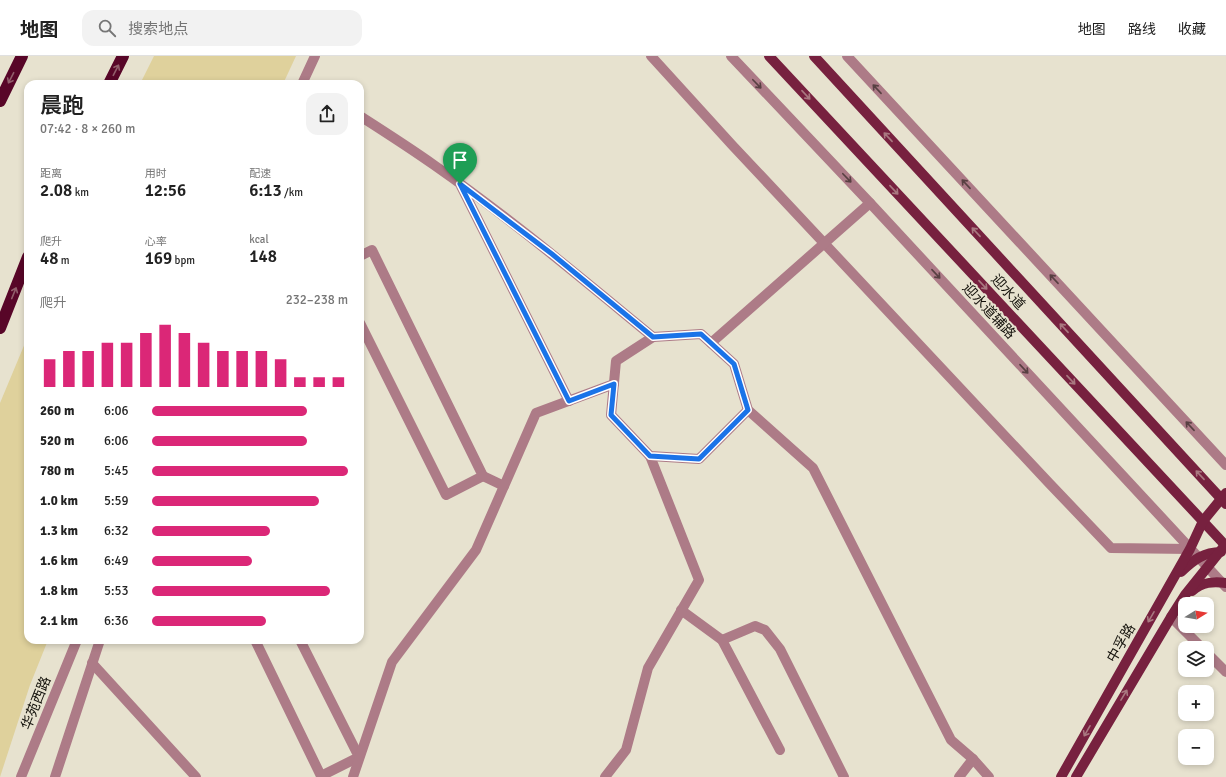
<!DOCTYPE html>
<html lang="zh">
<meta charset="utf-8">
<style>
body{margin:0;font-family:Signika,"Noto Sans SC",sans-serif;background:#f2f2f2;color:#222;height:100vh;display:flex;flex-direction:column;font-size:15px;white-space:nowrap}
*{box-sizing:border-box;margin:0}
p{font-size:13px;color:#767676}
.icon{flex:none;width:22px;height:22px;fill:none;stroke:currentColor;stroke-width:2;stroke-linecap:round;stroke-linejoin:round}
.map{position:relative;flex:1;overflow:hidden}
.drawer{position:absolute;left:24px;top:24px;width:340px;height:564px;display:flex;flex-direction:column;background:#fff;border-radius:12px;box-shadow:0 2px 6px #0003}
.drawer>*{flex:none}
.needle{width:26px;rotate:79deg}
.controls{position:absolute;left:1178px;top:541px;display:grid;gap:8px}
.controls a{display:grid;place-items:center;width:36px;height:36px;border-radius:8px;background:#fff;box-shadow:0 2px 6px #0003;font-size:20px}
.pin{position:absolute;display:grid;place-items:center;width:34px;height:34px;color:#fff;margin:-41px -17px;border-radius:50% 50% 50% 0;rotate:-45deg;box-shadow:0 0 4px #0007}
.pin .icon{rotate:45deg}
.round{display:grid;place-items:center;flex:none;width:42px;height:42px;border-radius:12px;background:#f2f2f2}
.headline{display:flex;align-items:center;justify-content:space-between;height:68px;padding:0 16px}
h1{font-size:22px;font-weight:600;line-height:30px}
.figures{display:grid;grid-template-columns:repeat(3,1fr);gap:6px;height:68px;padding:4px 16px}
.figures div{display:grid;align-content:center}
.figures b{font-size:17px;font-weight:600}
.figures small{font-size:11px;font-weight:400}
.figures p{font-size:11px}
.chart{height:112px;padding:8px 16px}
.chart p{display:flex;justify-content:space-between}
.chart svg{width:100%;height:72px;margin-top:4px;stroke:#db2777;stroke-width:6}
ul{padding:0 16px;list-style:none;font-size:13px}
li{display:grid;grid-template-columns:64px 48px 1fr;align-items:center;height:30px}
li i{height:10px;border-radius:5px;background:#db2777}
header{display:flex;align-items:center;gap:24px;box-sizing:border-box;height:56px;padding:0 20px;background:#fff;border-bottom:1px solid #e0e0e0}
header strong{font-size:19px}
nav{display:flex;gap:22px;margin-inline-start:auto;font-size:14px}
.search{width:280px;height:36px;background:#f2f2f2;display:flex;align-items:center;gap:10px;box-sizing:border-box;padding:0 14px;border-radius:12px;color:#767676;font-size:15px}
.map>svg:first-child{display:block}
.green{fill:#dfd19c}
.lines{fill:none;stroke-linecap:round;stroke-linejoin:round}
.minor{stroke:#ad7b87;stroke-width:10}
.major{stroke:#77213f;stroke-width:10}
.highway{stroke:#580628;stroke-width:12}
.oneway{stroke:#915e6b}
.oneway2{stroke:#584042}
.oneway3{stroke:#a97880}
.route-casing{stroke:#fff;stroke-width:8}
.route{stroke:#1a73e8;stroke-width:5}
.labels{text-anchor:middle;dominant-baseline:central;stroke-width:4;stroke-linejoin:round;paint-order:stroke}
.street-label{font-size:14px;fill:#12100a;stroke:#e7e2cf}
</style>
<header>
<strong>地图</strong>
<div class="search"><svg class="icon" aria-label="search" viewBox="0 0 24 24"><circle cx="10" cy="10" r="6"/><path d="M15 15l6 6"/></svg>搜索地点</div>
<nav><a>地图</a><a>路线</a><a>收藏</a></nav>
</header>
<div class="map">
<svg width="1226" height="721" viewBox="0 0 1226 721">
<rect width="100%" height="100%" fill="#e7e2cf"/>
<g class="green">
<polygon points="154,0 296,0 283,28 140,28"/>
<polygon points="28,280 28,584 48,584 30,629 0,721 0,347"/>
</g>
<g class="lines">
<g class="minor">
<polyline points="651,0 733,90 1049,427 1111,492 1190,493"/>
<polyline points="731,0 870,147 1226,531"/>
<polyline points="847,0 1226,409"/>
<polyline points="302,28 315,0"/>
<path d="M 360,60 C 385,76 410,92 434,109 C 510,162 581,222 653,281 L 701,278 L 734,308 L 748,354 L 813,412 L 951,684 L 973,703 L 989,721"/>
<polyline points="461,130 569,345"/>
<polyline points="360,200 372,194 483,420 446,439 360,267"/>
<polyline points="653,281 616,305 611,359 650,400 699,403 748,354"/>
<polyline points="711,287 870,147"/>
<polyline points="483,420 504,430"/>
<polyline points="681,554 722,584 780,694"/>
<polyline points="1171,561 1202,592"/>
<polyline points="255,584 321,720 359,701 300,584"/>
<polyline points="722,584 755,570 765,574 780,593 844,721"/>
<polyline points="1207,597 1226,616"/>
<polyline points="92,607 196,721"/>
<polyline points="21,721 77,584"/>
<polyline points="55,721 100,584"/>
<polyline points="353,721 392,606 476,494 536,357 614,328"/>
<polyline points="605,721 626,694 648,612 699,524 650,400"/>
<polyline points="959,721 973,703"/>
</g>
<g class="major">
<polyline points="769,0 1226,490"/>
<polyline points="814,0 1226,448"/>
<path d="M 1181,516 C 1193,504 1204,496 1221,496"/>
<path d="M 1192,535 C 1202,526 1213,525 1226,527"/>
<polyline points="1061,721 1190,493 1203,465 1226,437"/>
<polyline points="1076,721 1171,561 1185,539 1226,488"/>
</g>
<g class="highway">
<polyline points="109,28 123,0"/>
<polyline points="0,45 22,0"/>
<polyline points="0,272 28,201"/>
</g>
</g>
<defs><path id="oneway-shaft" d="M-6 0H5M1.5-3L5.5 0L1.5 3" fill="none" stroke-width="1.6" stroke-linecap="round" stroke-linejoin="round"/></defs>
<g class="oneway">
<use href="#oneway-shaft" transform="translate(116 14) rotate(-63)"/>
<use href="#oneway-shaft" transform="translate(11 22) rotate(117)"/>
<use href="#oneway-shaft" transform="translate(14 237) rotate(-68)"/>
</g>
<g class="oneway2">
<use href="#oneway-shaft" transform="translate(757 28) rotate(46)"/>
<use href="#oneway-shaft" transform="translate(877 33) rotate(-133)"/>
<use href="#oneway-shaft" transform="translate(847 122) rotate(46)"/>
<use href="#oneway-shaft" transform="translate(966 128) rotate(-133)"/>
<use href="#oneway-shaft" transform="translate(936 218) rotate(47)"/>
<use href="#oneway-shaft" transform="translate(1054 223) rotate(-133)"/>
<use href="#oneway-shaft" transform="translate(1024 313) rotate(47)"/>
<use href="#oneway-shaft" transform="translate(1190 370) rotate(-133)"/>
</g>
<g class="oneway3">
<use href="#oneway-shaft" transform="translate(806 39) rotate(47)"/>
<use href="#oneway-shaft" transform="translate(888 81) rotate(-133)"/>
<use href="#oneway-shaft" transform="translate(894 134) rotate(47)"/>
<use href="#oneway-shaft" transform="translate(976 176) rotate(-133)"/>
<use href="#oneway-shaft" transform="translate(983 229) rotate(47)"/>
<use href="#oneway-shaft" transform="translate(1064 272) rotate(-133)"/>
<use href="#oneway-shaft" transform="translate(1071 324) rotate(47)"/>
<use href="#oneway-shaft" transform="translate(1200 419) rotate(-133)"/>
<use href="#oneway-shaft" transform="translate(1151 561) rotate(120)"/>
<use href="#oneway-shaft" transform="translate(1124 639) rotate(-59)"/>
<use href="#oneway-shaft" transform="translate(1087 675) rotate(120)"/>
</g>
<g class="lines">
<defs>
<polygon id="route" points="460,128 552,198 653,281 701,278 734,308 748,354 699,403 650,400 611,359 614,328 569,345"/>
</defs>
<use href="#route" class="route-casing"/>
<use href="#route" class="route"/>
</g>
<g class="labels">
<g class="street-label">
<text transform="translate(1008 236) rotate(47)">迎水道</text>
<text transform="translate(989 255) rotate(47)">迎水道辅路</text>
<text transform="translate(1121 587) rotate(-60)">中孚路</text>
<text transform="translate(36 647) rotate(-68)">华苑西路</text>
</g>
</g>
</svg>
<div class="controls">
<a><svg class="needle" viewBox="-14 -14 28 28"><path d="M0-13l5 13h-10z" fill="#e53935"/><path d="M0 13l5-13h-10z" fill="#767676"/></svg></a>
<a><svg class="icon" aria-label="layers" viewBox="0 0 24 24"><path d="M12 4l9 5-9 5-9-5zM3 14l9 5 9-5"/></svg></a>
<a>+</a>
<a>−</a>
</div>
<div class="pin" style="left:460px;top:128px;background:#1e9e55"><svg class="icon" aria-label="arrive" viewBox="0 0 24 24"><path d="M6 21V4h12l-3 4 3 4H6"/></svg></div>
<section class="drawer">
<div class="headline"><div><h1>晨跑</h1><p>07:42 · 8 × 260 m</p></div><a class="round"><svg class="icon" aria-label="share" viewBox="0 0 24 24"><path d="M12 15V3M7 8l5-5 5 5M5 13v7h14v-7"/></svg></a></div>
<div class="figures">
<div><p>距离</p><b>2.08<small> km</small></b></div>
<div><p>用时</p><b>12:56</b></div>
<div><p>配速</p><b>6:13<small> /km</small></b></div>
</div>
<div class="figures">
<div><p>爬升</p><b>48<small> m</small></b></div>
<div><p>心率</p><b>169<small> bpm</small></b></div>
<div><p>kcal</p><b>148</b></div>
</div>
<div class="chart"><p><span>爬升</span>232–238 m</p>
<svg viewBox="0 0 160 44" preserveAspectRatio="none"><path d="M5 44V27M15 44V22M25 44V22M35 44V17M45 44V17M55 44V11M65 44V6M75 44V11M85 44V17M95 44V22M105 44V22M115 44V22M125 44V27M135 44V38M145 44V38M155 44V38"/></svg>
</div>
<ul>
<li><b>260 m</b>6:06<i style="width:79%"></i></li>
<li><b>520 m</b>6:06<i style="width:79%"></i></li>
<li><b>780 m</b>5:45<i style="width:100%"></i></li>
<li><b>1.0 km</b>5:59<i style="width:85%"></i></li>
<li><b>1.3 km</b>6:32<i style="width:60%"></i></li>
<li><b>1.6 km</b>6:49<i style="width:51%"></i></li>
<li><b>1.8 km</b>5:53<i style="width:91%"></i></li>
<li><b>2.1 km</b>6:36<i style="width:58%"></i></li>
</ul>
</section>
</div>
